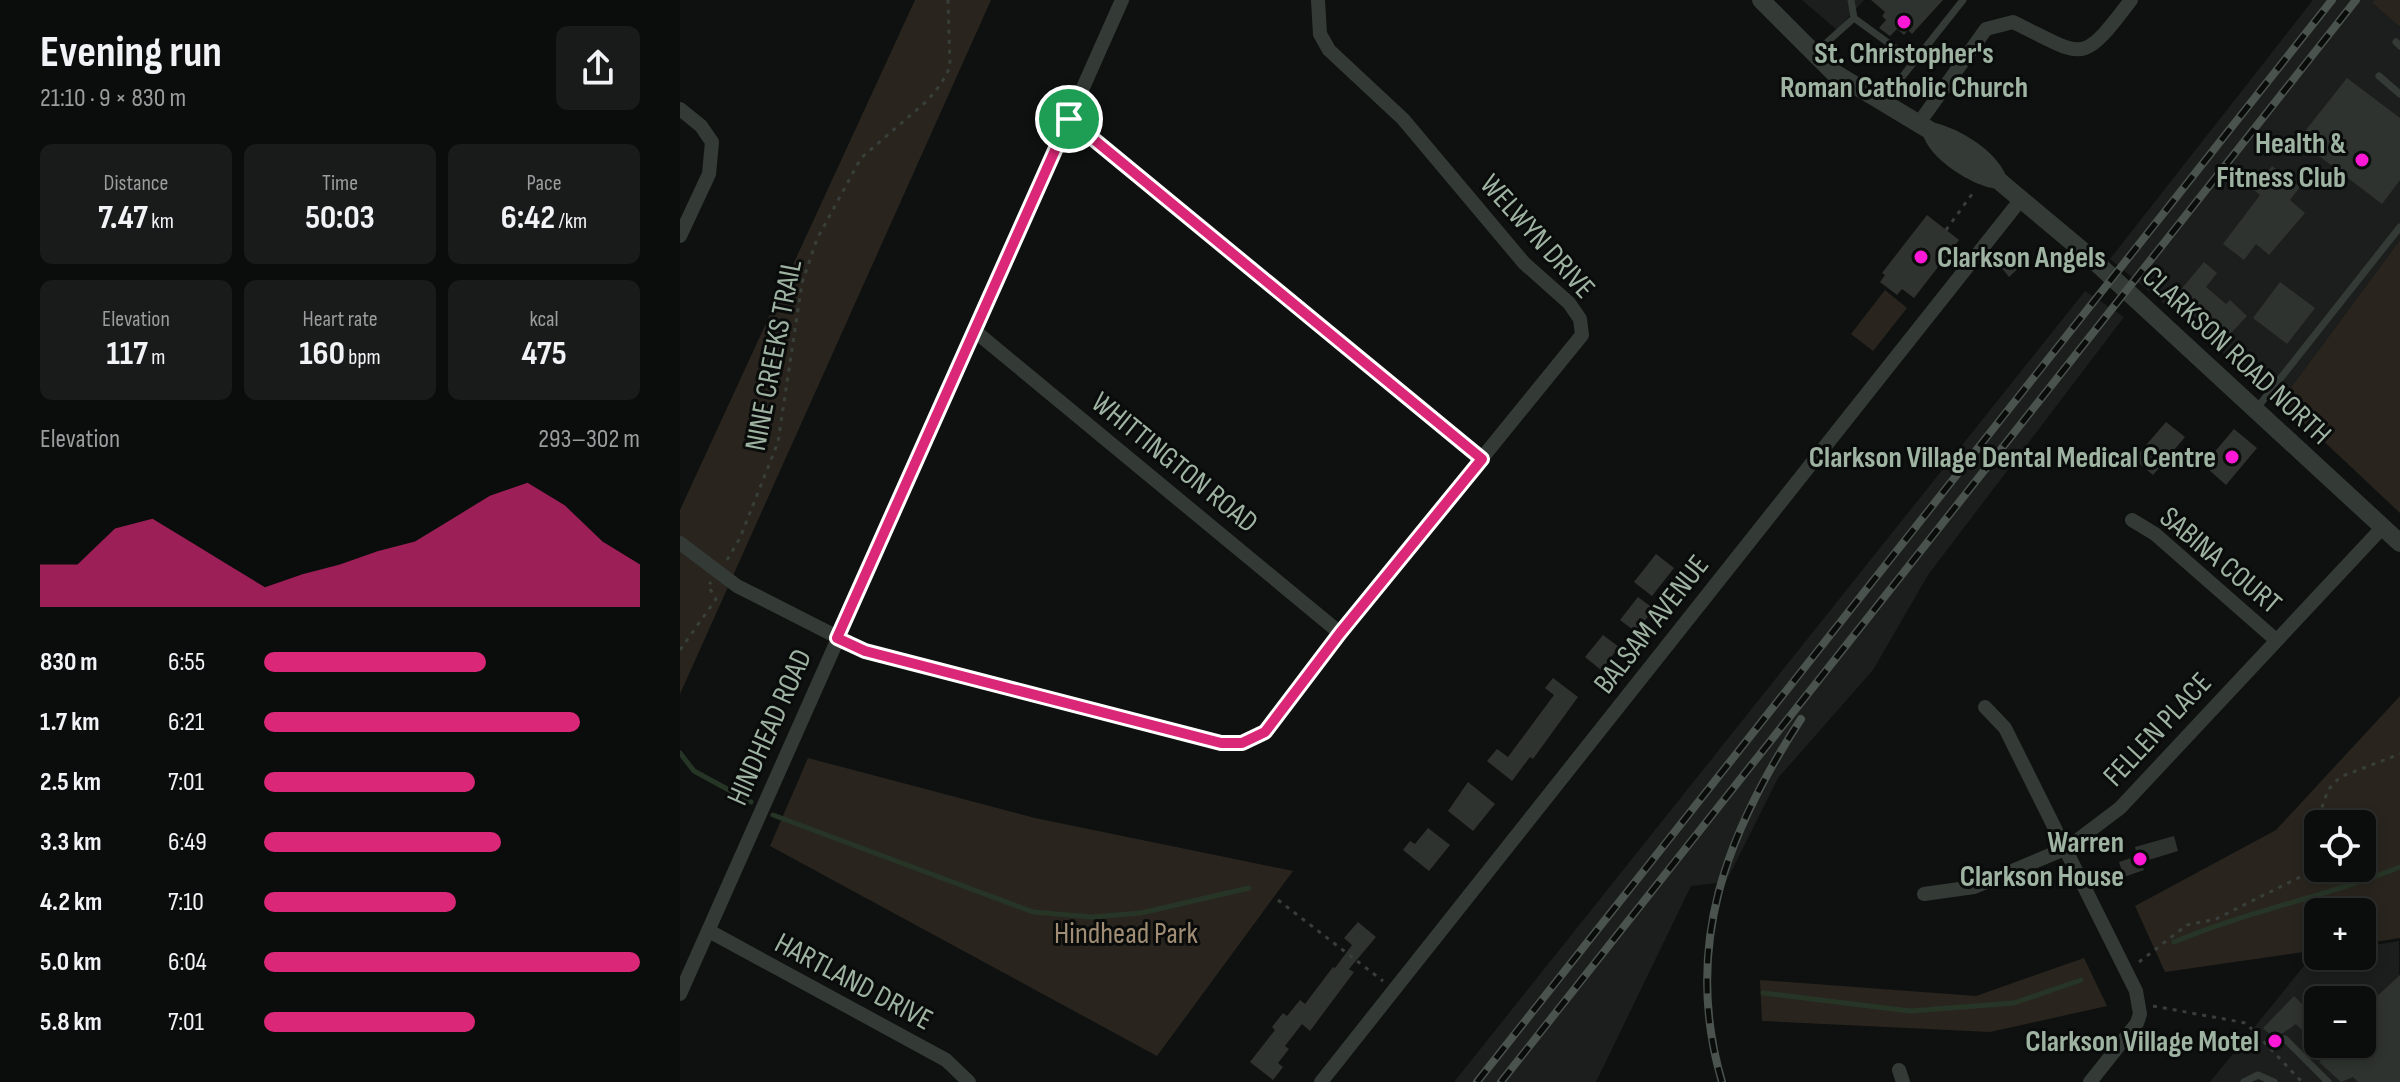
<!DOCTYPE html>
<meta charset="utf-8">
<style>
body{margin:0;font-family:"Sofia Sans Condensed",sans-serif;background:#191b1a;color:#f1f3f6;height:100vh;display:flex;flex-direction:column;font-size:30px;white-space:nowrap}
*{box-sizing:border-box;margin:0}
p{font-size:26px;color:#9a9c9d}
.icon{flex:none;width:44px;height:44px;fill:none;stroke:currentColor;stroke-width:2;stroke-linecap:round;stroke-linejoin:round}
.map{position:relative;flex:1;overflow:hidden}
.side{display:flex;flex-direction:column;background:#0b0d0c;width:680px}
.side>*{flex:none}
.buttons{position:absolute;left:1624px;top:810px;display:grid;gap:16px}
.buttons a{display:grid;place-items:center;width:72px;height:72px;border-radius:12px;background:#0b0d0c;box-shadow:0 4px 12px #0003,0 0 0 2px #2b2d2d;font-size:40px}
.pin{position:absolute;display:grid;place-items:center;width:68px;height:68px;color:#fff;margin:-34px;border:4px solid #fff;border-radius:50%;box-shadow:0 2px 8px #0007}
.round{display:grid;place-items:center;flex:none;width:84px;height:84px;border-radius:12px;background:#191b1a}
.overview{display:flex;align-items:center;justify-content:space-between;height:136px;padding:0 40px}
h1{font-size:44px;font-weight:700;line-height:60px}
.metrics{display:grid;grid-template-columns:repeat(3,1fr);gap:12px;height:136px;padding:8px 40px}
.metrics div{display:grid;align-content:center;border-radius:12px;background:#191b1a;text-align:center}
.metrics b{font-size:34px;font-weight:700}
.metrics small{font-size:22px;font-weight:400}
.metrics p{font-size:22px}
.chart{height:224px;padding:16px 40px}
.chart p{display:flex;justify-content:space-between}
.chart svg{width:100%;height:144px;margin-top:8px;fill:#db2777;opacity:.7}
ul{padding:0 40px;list-style:none;font-size:26px}
li{display:grid;grid-template-columns:128px 96px 1fr;align-items:center;height:60px}
li i{height:20px;border-radius:10px;background:#db2777}
main{display:flex;flex:1;min-height:0}
.map>svg:first-child{display:block}
.built{fill:#1b1e1c;fill-rule:evenodd}
.green{fill:#29251e;fill-rule:evenodd}
.lines{fill:none;stroke-linecap:round;stroke-linejoin:round}
.stream{stroke:#263525;stroke-width:5}
.building{fill:#2e3330}
.path{stroke:#383f3a;stroke-width:3;stroke-dasharray:4 6;stroke-linecap:butt}
.service{stroke:#343b37;stroke-width:7}
.minor{stroke:#343b37;stroke-width:14}
.tertiary{stroke:#343b37;stroke-width:18}
.rail-casing{stroke:#4a534d;stroke-width:8}
.rail{stroke:#0a0c0b;stroke-width:5;stroke-dasharray:15;stroke-linecap:butt}
.route-casing{stroke:#fff;stroke-width:16}
.route{stroke:#db2777;stroke-width:10}
.poi-dot{fill:#ff19d6;stroke:#0a0c0b;stroke-width:3}
.labels{text-anchor:middle;stroke-width:6;stroke-linejoin:round;paint-order:stroke}
.poi-label{font-size:30px;font-weight:bold;fill:#9fb3a3;stroke:#0a0c0b;text-anchor:end}
.street-label{font-size:30px;fill:#9fb3a3;stroke:#0a0c0b}
.park-label{font-size:30px;fill:#a08d74;stroke:#0a0c0b}
</style>
<main>
<section class="side">
<div class="overview"><div><h1>Evening run</h1><p>21:10 · 9 × 830 m</p></div><a class="round"><svg class="icon" aria-label="share" viewBox="0 0 24 24"><path d="M12 15V3M7 8l5-5 5 5M5 13v7h14v-7"/></svg></a></div>
<div class="metrics">
<div><p>Distance</p><b>7.47<small> km</small></b></div>
<div><p>Time</p><b>50:03</b></div>
<div><p>Pace</p><b>6:42<small> /km</small></b></div>
</div>
<div class="metrics">
<div><p>Elevation</p><b>117<small> m</small></b></div>
<div><p>Heart rate</p><b>160<small> bpm</small></b></div>
<div><p>kcal</p><b>475</b></div>
</div>
<div class="chart"><p><span>Elevation</span>293–302 m</p>
<svg viewBox="0 0 160 44" preserveAspectRatio="none"><path d="M0 44V31L10 31L20 20L30 17L40 24L50 31L60 38L70 34L80 31L90 27L100 24L110 17L120 10L130 6L140 13L150 24L160 31V44z"/></svg>
</div>
<ul>
<li><b>830 m</b>6:55<i style="width:59%"></i></li>
<li><b>1.7 km</b>6:21<i style="width:84%"></i></li>
<li><b>2.5 km</b>7:01<i style="width:56%"></i></li>
<li><b>3.3 km</b>6:49<i style="width:63%"></i></li>
<li><b>4.2 km</b>7:10<i style="width:51%"></i></li>
<li><b>5.0 km</b>6:04<i style="width:100%"></i></li>
<li><b>5.8 km</b>7:01<i style="width:56%"></i></li>
</ul>
</section>
<div class="map">
<svg width="1720" height="1082" viewBox="0 0 1720 1082">
<rect width="100%" height="100%" fill="#0f1110"/>
<path class="built" d="M1122,0h62l-27,30z
M1633,0h62l-2,4 27,23v213l-119,161 -171,-142z
M1405,291l39,26 -196,258 -55,95 -95,108 -52,104 -35,4 -95,196h-142z
M1719,941l1,141h-190l102,-126h50v-9zM1638,1000h44v44h-44z"/>
<path class="green" d="M235,0h76l-311,694v-184z
M1695,0h25v27l-28,-24z
M1720,240v273l-119,-112z
M1205,290l22,18 -34,43 -22,-17z
M1720,696v242l-38,6v-32h-44v38l-153,22 -30,-66 141,-76zM1638,824h44v44h-44z
M128,758l227,60 258,53 -136,185 -387,-210z
M1404,958l23,48 -117,26 -228,-11 -2,-41 216,16z"/>
<g class="lines">
<path class="stream" d="M0,753l14,18 57,31
M93,815l260,97 59,5 49,-4 108,-25
M1494,942c73,-31 152,-45 226,-75
M1083,993l147,18 104,-8 67,-23"/>
</g>
<path class="building" d="M1191,0h72l-31,34 -4,-4 -4,5 -7,-6 -7,7 -11,-8 7,-8 -4,-4 3,-4z
M1667,78l53,40v62l-18,24 -84,-64z
M1592,166l28,21 -10,13 15,13 -36,42 -13,-11 -12,16 -21,-16 37,-49 -6,-5z
M1247,215l32,25 -45,58 -12,-9 -5,6 -17,-13 5,-7 -3,-2z
M1338,250l10,9 -19,18 -8,-10z
M1524,262l13,11 -11,14 20,17 4,-4 17,16 -27,29 -17,-16 3,-3 -33,-27z
M1600,282l35,26 -28,36 -34,-26z
M1486,422l19,15 -32,38 -19,-16z
M1554,429l23,19 -31,37 -18,-16 8,-10 -4,-4z
M976,554l18,14 -22,28 -18,-14z
M958,597l16,12 -18,23 -16,-12z
M923,635l16,12 -18,23 -16,-13z
M873,678l25,19 -45,62 -3,-2 -18,24 -25,-20 10,-12 11,8 46,-62 -9,-7z
M788,782l27,22 -22,27 -25,-20z
M748,828l22,17 -21,26 -26,-21 7,-9 5,3z
M1494,836l4,15 -36,11 2,8 -20,7 -5,-15 18,-6 -2,-9z
M678,922l18,15 -27,32 5,3 -44,59 -8,-7 -17,22 4,3 -11,14 5,4 -10,13 -23,-18 25,-32 -3,-3 11,-14 4,3 13,-16 5,4 28,-37 2,1 17,-23 -8,-7z
M1720,975v107h-42l-5,-5 -12,5 -22,-20 7,-8 -30,-30 -16,11 -2,7 -15,-14 31,-32 24,24v24h44v-34z"/>
<g class="lines">
<path class="path" d="M1174,64l18,-22
M1266,230l29,-40
M47,560l13,-22 38,-96 24,-159 15,-44 44,-81 66,-57 14,-17 9,-17 -2,-67
M0,650l36,-51 -8,-13 3,-4
M598,900l105,81
M1459,962l48,-37 29,-6 84,-42 15,-17 3,-41 10,-29 12,-13 60,-23
M1473,1006l93,17 56,59"/>
<path class="service" d="M1174,18l59,43
M1716,42l4,4
M1135,53l39,-35 -3,-18
M1699,76l21,18
M1203,101l80,-101
M1577,408l143,-181
M1605,1039l43,43
M1564,1082l14,-7 16,7"/>
<path class="minor" d="M0,109l21,17 11,16 -3,32 -29,62
M389,119l413,340
M1239,123l67,-94 27,-7c72,35 67,45 118,-22
M296,332l364,301
M1452,520l23,14 121,106
M0,543l57,43 128,65 356,92h21l23,-11 75,-99 242,-298 -2,-16 -11,-16 -45,-40 -121,-144 -74,-69 -9,-16 -2,-34
M1305,707l20,21 131,263 4,23 -3,9 -47,59
M1244,894l50,-7 93,-39 53,-40 262,-280
M29,931l237,129 23,22
M0,994l442,-994
M1219,1070l4,12
M641,1082l701,-884"/>
<path class="tertiary" d="M1081,0l72,72 98,59c24,6 57,25 67,49l92,77 310,286
M1251,131c7,22 44,46 67,49"/>
<g class="rail-casing">
<path id="rail" d="M797,1082l855,-1082
M821,1082l855,-1082
M1042,1082c-40,-136 5,-250 79,-363"/>
</g>
<use href="#rail" class="rail"/>
</g>
<g class="lines">
<g class="route-casing">
<path id="route" d="M389,119l413,340 -142,174 -75,99 -23,11h-21l-356,-92 -28,-13z"/>
</g>
<use href="#route" class="route"/>
</g>
<g class="poi-dot">
<circle cx="1224" cy="22" r="8"/>
<circle cx="1682" cy="160" r="8"/>
<circle cx="1241" cy="257" r="8"/>
<circle cx="1552" cy="457" r="8"/>
<circle cx="1460" cy="859" r="8"/>
<circle cx="1595" cy="1041" r="8"/>
</g>
<g class="labels">
<g class="poi-label">
<text x="1224" y="63" text-anchor="middle">St. Christopher's<tspan x="1224" dy="34">Roman Catholic Church</tspan></text>
<text x="1666" y="153">Health &amp;<tspan x="1666" dy="34">Fitness Club</tspan></text>
<text x="1257" y="267" text-anchor="start">Clarkson Angels</text>
<text x="1536" y="467">Clarkson Village Dental Medical Centre</text>
<text x="1444" y="852">Warren<tspan x="1444" dy="34">Clarkson House</tspan></text>
<text x="1579" y="1051">Clarkson Village Motel</text>
</g>
<g class="street-label">
<text transform="translate(858 236) rotate(48)" y="10">WELWYN DRIVE</text>
<text transform="translate(93 355) rotate(-79)" y="10">NINE CREEKS TRAIL</text>
<text transform="translate(1557 355) rotate(43)" y="10">CLARKSON ROAD NORTH</text>
<text transform="translate(495 462) rotate(39)" y="10">WHITTINGTON ROAD</text>
<text transform="translate(1541 560) rotate(40)" y="10">SABINA COURT</text>
<text transform="translate(971 624) rotate(-52)" y="10">BALSAM AVENUE</text>
<text transform="translate(89 727) rotate(-66)" y="10">HINDHEAD ROAD</text>
<text transform="translate(1477 729) rotate(-47)" y="10">FELLEN PLACE</text>
<text transform="translate(174 981) rotate(28)" y="10">HARTLAND DRIVE</text>
</g>
<g class="park-label">
<text x="446" y="943">Hindhead Park</text>
</g>
</g>
</svg>
<div class="buttons">
<a><svg class="icon" aria-label="locate" viewBox="0 0 24 24"><circle cx="12" cy="12" r="6"/><path d="M12 2v4M12 18v4M2 12h4M18 12h4"/></svg></a>
<a>+</a>
<a>−</a>
</div>
<div class="pin" style="left:389px;top:119px;background:#1e9e55"><svg class="icon" aria-label="arrive" viewBox="0 0 24 24"><path d="M6 21V4h12l-3 4 3 4H6"/></svg></div>
</div>
</main>
